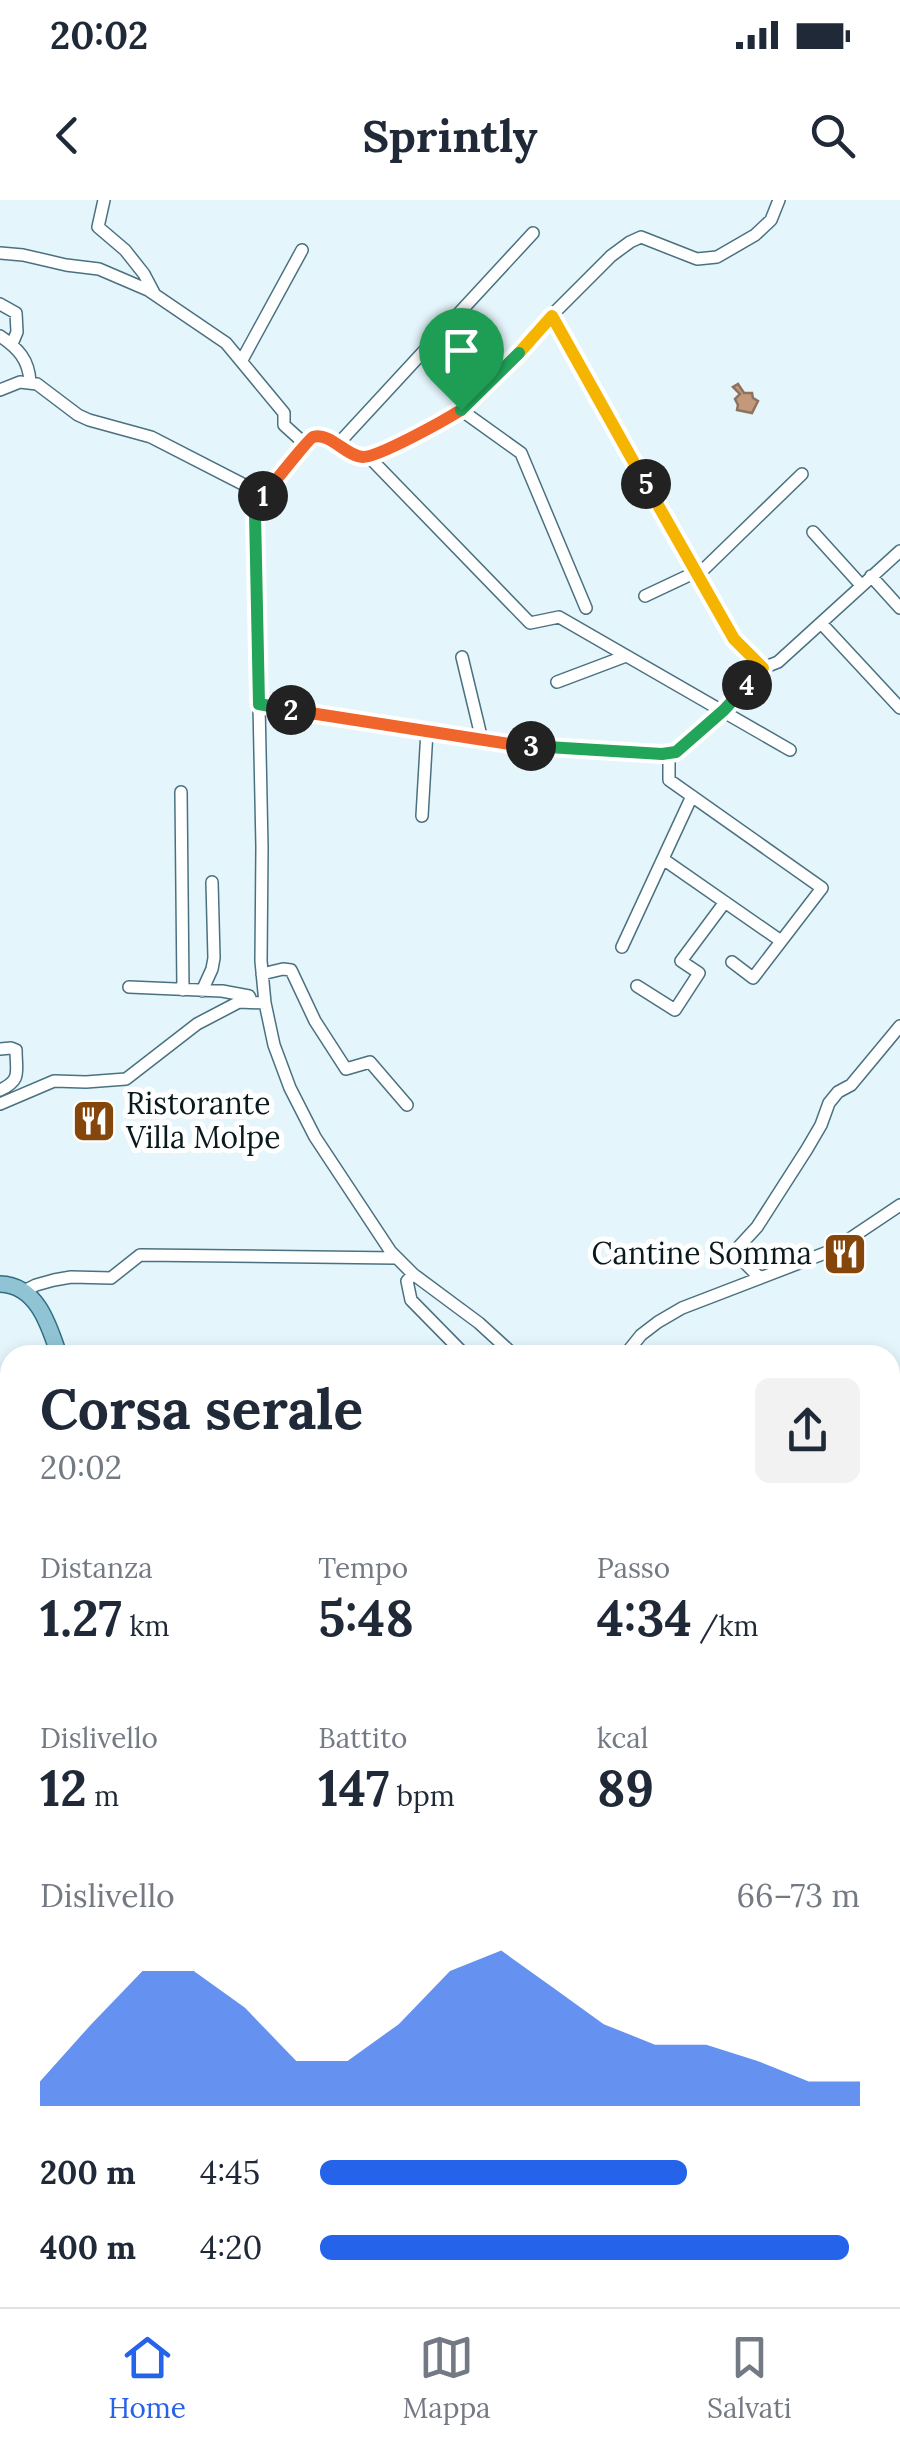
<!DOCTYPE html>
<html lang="it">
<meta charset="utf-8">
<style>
body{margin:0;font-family:Lora,serif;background:#f2f2f3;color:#1f2937;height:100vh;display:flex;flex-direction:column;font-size:38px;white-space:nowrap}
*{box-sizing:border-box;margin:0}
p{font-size:32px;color:#747a83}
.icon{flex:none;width:55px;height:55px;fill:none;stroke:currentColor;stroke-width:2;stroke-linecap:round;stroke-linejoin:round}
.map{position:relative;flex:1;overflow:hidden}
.side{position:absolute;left:0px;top:1145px;width:900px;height:962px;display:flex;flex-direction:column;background:#fff;border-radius:30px 30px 0 0;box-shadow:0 5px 15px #0003}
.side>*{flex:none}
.pin{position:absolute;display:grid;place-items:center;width:85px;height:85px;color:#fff;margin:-102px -42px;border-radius:50% 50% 50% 0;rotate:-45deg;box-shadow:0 0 10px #0007}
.pin .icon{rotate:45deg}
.km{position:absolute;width:50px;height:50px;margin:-25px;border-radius:50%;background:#222;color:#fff;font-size:28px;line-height:50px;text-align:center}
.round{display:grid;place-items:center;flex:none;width:105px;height:105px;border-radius:15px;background:#f2f2f3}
.head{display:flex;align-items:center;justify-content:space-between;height:170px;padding:0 40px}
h1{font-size:55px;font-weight:700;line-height:75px}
.figures{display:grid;grid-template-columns:repeat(3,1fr);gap:15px;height:170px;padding:10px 40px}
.figures div{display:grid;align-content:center}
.figures b{font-size:50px;font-weight:700}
.figures small{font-size:28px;font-weight:400}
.figures p{font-size:28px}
.chart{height:280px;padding:20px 40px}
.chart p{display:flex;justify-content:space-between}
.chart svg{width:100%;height:180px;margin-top:10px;fill:#2563eb;opacity:.7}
ul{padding:0 40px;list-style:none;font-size:32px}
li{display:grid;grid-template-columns:160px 120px 1fr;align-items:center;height:75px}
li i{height:25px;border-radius:12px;background:#2563eb}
.status{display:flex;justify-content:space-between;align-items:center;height:70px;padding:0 50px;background:#fff;direction:ltr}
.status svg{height:28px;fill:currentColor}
header{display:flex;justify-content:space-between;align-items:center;height:130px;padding:0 40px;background:#fff;font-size:45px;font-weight:700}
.tab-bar{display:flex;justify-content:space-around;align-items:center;height:140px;border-top:2px solid #e0e1e3;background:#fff;font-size:28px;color:#747a83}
.tab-bar a{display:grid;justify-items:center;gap:5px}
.tab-bar .selected{color:#2563eb}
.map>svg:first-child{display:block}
.water{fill:#c4987a;stroke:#8c725f;stroke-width:2.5}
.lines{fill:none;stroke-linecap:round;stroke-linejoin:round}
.canal{stroke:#c4987a;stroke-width:9}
.minor-casing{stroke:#4a7180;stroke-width:14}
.major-casing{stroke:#316e83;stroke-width:18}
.minor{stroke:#fff;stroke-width:11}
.major{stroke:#90c4d5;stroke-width:15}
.rail-casing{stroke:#7a8b90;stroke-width:6}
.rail{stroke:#fff;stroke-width:2.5;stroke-dasharray:8;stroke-linecap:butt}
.split-1-casing{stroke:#fff;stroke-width:20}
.split-2-casing{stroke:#fff;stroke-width:20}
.split-3-casing{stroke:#fff;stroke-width:20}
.split-4-casing{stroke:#fff;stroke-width:20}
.split-5-casing{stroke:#fff;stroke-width:20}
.split-6-casing{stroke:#fff;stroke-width:20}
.split-7-casing{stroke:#fff;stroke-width:20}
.split-1{stroke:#f0652b;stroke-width:12}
.split-2{stroke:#22a559;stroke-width:12}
.split-3{stroke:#f0652b;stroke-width:12}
.split-4{stroke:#22a559;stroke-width:12}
.split-5{stroke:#f5b400;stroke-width:12}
.split-6{stroke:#f5b400;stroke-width:12}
.split-7{stroke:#22a559;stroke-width:12}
.labels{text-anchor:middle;stroke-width:10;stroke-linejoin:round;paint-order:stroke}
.poi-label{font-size:30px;fill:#091a1f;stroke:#fff;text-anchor:start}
</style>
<div class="status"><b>20:02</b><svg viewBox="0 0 49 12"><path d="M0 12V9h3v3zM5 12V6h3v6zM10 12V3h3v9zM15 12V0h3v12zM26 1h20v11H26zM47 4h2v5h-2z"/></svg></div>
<header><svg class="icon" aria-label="back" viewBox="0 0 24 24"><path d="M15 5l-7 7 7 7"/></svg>Sprintly<svg class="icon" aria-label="search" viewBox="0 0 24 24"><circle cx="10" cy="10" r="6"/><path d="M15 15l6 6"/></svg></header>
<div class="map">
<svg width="900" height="2107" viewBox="0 0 900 2107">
<rect width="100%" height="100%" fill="#e4f5fb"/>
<path class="water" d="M738,184l6,9h8l1,5 5,3 -6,12 -15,-3 1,-5 -3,-6 5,-5 -7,-7z"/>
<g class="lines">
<path class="canal" d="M0,1856l10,5
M890,2018l10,2"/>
<g class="minor-casing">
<path id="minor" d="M104,0l-6,27 27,23 19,24 10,19
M0,53l23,2 43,10 33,4 49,21 78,53 58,70v12l21,19
M0,104l16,9 1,19 -5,12
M0,136c18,12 29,24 30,46
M242,160l60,-110
M0,190l20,-8 17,2 41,31 11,5 62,17 113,58
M461,210l60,43 65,155
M338,244l195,-211
M369,257l161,166 29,-6 231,133
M813,332l48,53
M871,376l29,32
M645,396l51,-24 6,-1 100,-97
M821,423l79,85
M462,457l20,83
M763,468l15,-6 122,-111
M557,482l69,-26
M259,504l250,41 153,9 13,-2 49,-42 39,-42 -29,-29 -183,-323
M669,553v27l153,108 -69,90 -21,-16
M181,592l2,198
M422,616l5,-85
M663,659l118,82
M622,747l70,-151
M262,774l21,-5 8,1 24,51 31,48 24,-7 37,43
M637,786l38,24 24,-37 -18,-12 44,-59
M129,787l93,4 27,5 1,2
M202,791l10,-22 2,-11 -2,-76
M0,849l11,-1 5,2c0,22 6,30 -16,40
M0,904l54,-23 32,1 40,-3 71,-55 42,-22 26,1
M413,1074l-6,7 4,19 54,55
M759,1077l-25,-25 23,-25 50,-78 14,-24 8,-22 9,-11 13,-7 49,-59
M26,1090l10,-5 18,-5 17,-3 40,1 29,-23 256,3
M514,1155l-35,-32 -66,-49 -22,-22 -76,-115 -25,-49 -16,-43 -9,-42 -4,-42 1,-114 -7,-334 9,-18 24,-26 20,-30 7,-2h8l31,18 15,2 69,-33 23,-14 55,-54 35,-40 60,-60 19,-14 11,-5 56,22 20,-2 38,-22 16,-15 8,-20
M625,1155l16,-20 17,-13 24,-14 151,-58 67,-45
M890,2011l10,2
M72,2098l1,9
M123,2098l7,9
M628,2098l17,9
M262,2105l14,-7
M404,2107l9,-9
M888,2107l12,-45"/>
</g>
<g class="major-casing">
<path id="major" d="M0,1084c37,1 49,41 59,71
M57,2107l1,-9"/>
</g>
<use href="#minor" class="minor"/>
<use href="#major" class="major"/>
<g class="rail-casing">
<path id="rail" d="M46,1151l1,4
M0,2080l10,-65
M0,2107l7,-40"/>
</g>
<use href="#rail" class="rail"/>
</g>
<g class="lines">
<g class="split-1-casing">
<path id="split-1" d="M263,296c8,-9 45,-57 50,-59 18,-5 32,19 50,20 16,0 82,-37 98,-47"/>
</g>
<g class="split-2-casing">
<path id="split-2" d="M263,296l-8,17 4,191 32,6"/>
</g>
<g class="split-3-casing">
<path id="split-3" d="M291,510l219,34 21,2"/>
</g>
<g class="split-4-casing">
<path id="split-4" d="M531,546l131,8 14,-2 48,-42 23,-25"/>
</g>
<g class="split-5-casing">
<path id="split-5" d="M646,284l88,155 29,29 -16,17"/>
</g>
<g class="split-6-casing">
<path id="split-6" d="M519,153l33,-37 94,168"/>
</g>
<g class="split-7-casing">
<path id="split-7" d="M461,210l58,-57"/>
</g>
<use href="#split-1" class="split-1"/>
<use href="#split-2" class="split-2"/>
<use href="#split-3" class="split-3"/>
<use href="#split-4" class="split-4"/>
<use href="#split-5" class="split-5"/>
<use href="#split-6" class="split-6"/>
<use href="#split-7" class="split-7"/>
</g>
<defs>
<g id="restaurant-square" transform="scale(2.25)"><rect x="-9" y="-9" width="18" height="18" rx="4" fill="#85460c" stroke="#fff"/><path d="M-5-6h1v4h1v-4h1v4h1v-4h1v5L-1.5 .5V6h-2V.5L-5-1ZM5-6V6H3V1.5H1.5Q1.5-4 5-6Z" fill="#fff"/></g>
</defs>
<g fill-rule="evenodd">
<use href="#restaurant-square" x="94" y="921"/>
<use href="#restaurant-square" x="845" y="1054"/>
</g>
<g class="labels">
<g class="poi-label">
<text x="126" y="914">Ristorante<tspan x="126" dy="34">Villa Molpe</tspan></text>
<text x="812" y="1064" text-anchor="end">Cantine Somma</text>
</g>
</g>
</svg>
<div class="pin" style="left:461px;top:210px;background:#1e9e55"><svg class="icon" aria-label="arrive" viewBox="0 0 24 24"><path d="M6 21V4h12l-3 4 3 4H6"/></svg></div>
<b class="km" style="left:263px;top:296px">1</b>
<b class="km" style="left:291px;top:510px">2</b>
<b class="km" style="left:531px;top:546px">3</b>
<b class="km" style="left:747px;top:485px">4</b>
<b class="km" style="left:646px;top:284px">5</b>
<section class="side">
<div class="head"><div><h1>Corsa serale</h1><p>20:02</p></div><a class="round"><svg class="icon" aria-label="share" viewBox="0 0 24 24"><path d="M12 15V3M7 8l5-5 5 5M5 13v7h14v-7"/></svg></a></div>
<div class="figures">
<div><p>Distanza</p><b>1.27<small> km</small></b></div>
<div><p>Tempo</p><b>5:48</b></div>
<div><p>Passo</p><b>4:34<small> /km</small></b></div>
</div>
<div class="figures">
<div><p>Dislivello</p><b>12<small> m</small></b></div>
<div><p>Battito</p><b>147<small> bpm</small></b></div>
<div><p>kcal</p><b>89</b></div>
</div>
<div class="chart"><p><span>Dislivello</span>66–73 m</p>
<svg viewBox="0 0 160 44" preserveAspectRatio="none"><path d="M0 44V38L10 24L20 11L30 11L40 20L50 33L60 33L70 24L80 11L90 6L100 15L110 24L120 29L130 29L140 33L150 38L160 38V44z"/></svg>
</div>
<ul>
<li><b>200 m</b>4:45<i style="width:68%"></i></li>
<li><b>400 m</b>4:20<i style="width:98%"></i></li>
</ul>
</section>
</div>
<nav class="tab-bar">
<a class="selected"><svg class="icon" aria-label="home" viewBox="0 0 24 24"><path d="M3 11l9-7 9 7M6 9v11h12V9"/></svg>Home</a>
<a><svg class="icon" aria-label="map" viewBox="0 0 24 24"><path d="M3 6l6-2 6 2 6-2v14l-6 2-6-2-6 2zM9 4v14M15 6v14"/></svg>Mappa</a>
<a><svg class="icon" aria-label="saved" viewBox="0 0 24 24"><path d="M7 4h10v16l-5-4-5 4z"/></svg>Salvati</a>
</nav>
